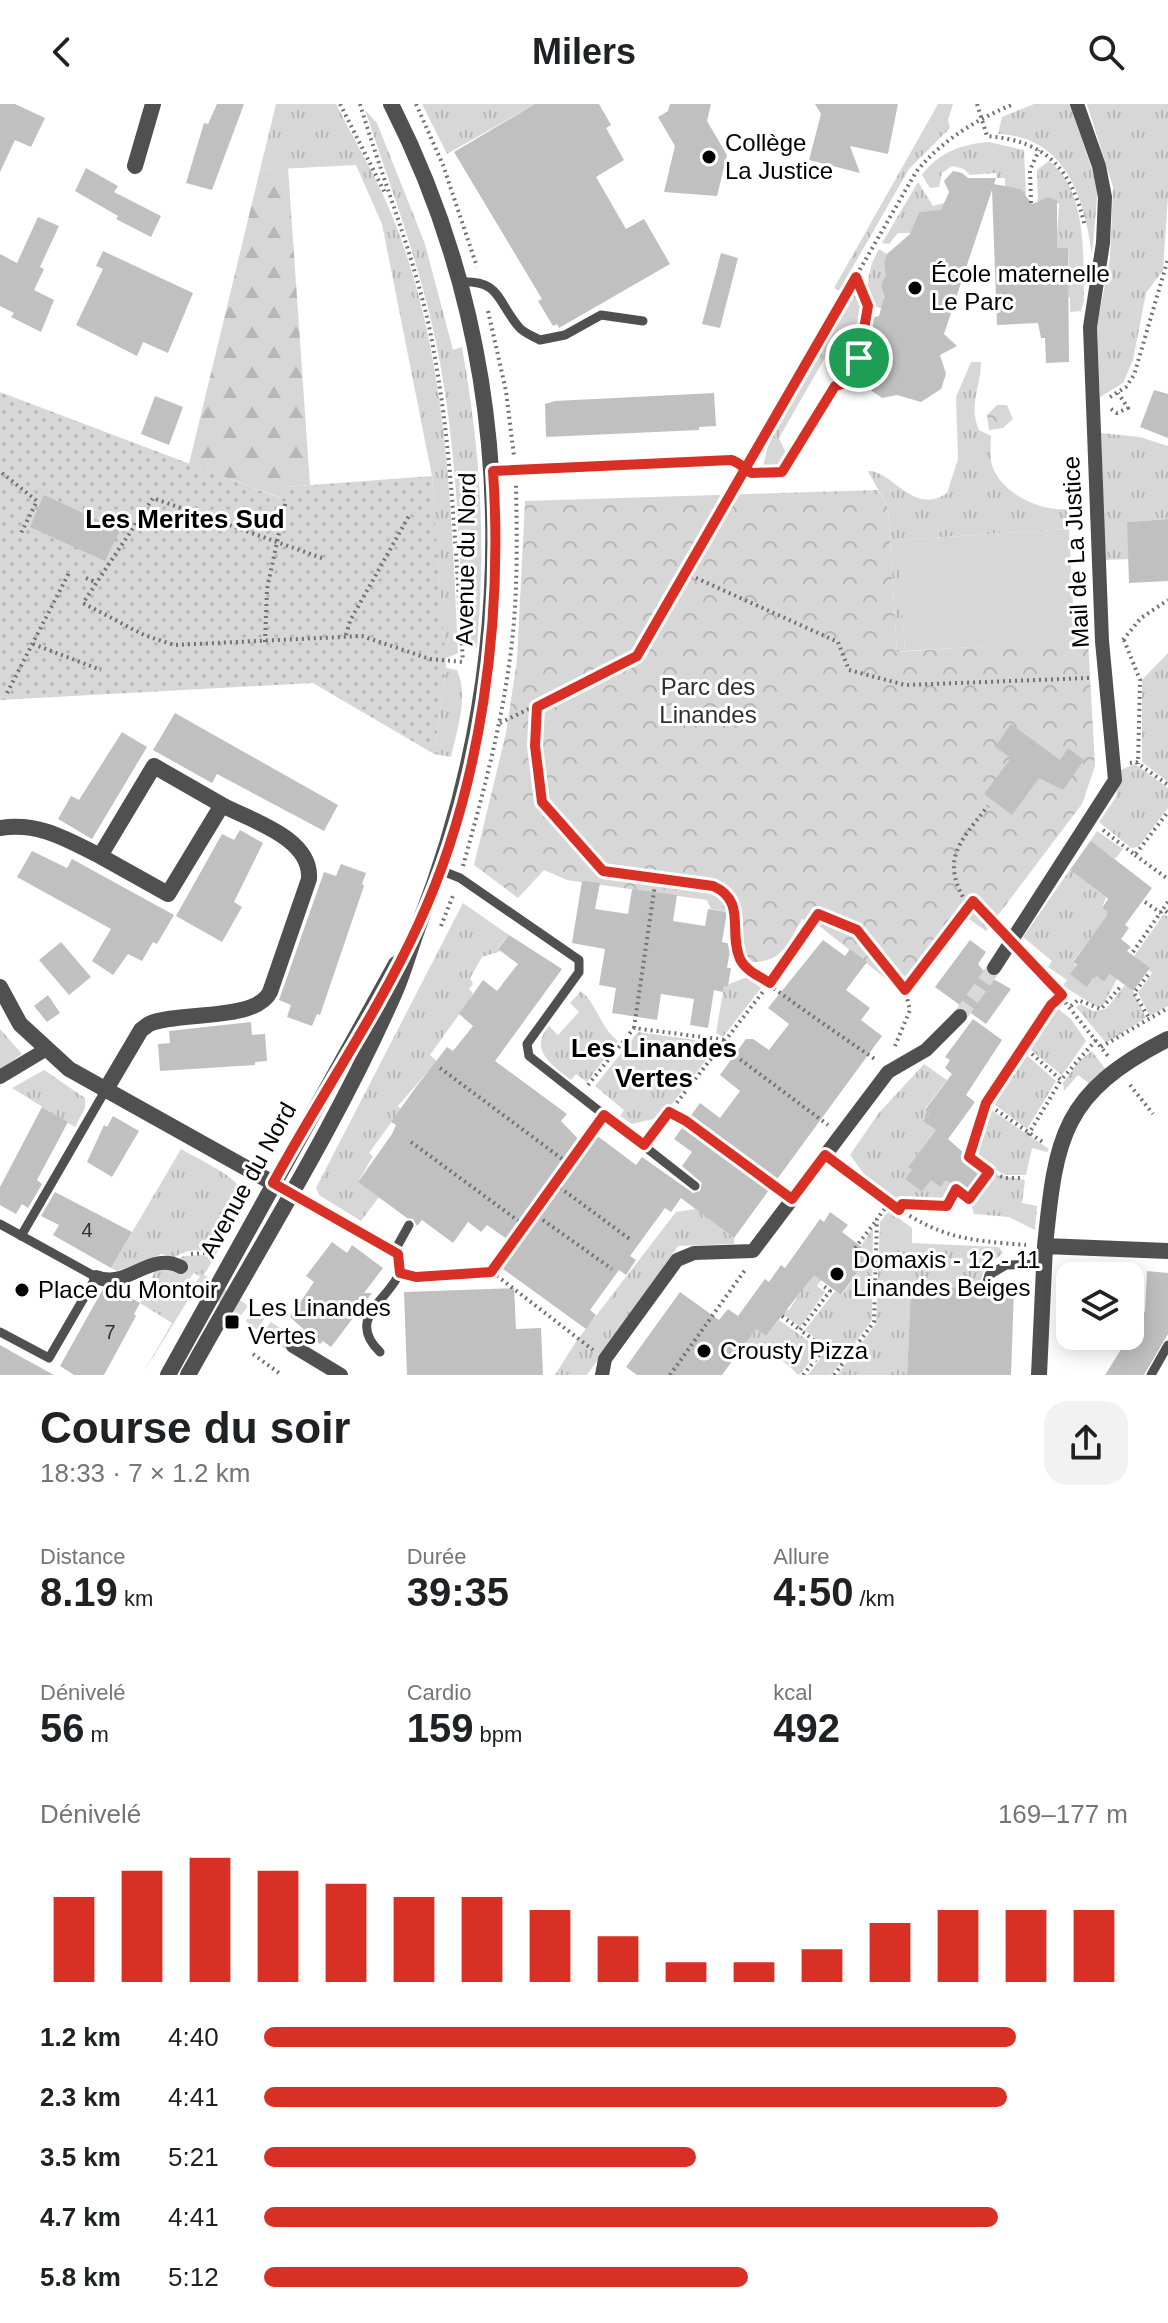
<!DOCTYPE html>
<html lang="fr">
<meta charset="utf-8">
<style>
body{margin:0;font-family:Arial,sans-serif;background:#f2f2f2;color:#202124;height:100vh;display:flex;flex-direction:column;font-size:30px;white-space:nowrap}
*{box-sizing:border-box;margin:0}
p{font-size:26px;color:#757577}
.icon{flex:none;width:44px;height:44px;fill:none;stroke:currentColor;stroke-width:2;stroke-linecap:round;stroke-linejoin:round}
.map{position:relative;height:1271px;overflow:hidden}
.panel{display:flex;flex-direction:column;background:#fff;flex:1}
.panel>*{flex:none}
.buttons{position:absolute;left:1056px;top:1158px;display:grid;gap:16px}
.buttons a{display:grid;place-items:center;width:88px;height:88px;border-radius:16px;background:#fff;box-shadow:0 4px 20px #0003;font-size:40px}
.pin{position:absolute;display:grid;place-items:center;width:68px;height:68px;color:#fff;margin:-34px;border:4px solid #fff;border-radius:50%;box-shadow:0 2px 8px #0007}
.round{display:grid;place-items:center;flex:none;width:84px;height:84px;border-radius:24px;background:#f2f2f2}
.summary{display:flex;align-items:center;justify-content:space-between;height:136px;padding:0 40px}
h1{font-size:44px;font-weight:700;line-height:60px}
.metrics{display:grid;grid-template-columns:repeat(3,1fr);gap:12px;height:136px;padding:8px 40px}
.metrics div{display:grid;align-content:center}
.metrics b{font-size:40px;font-weight:700}
.metrics small{font-size:22px;font-weight:400}
.metrics p{font-size:22px}
.chart{height:224px;padding:16px 40px}
.chart p{display:flex;justify-content:space-between}
.chart svg{width:100%;height:144px;margin-top:8px;stroke:#d93025;stroke-width:6}
ul{padding:0 40px;list-style:none;font-size:26px}
li{display:grid;grid-template-columns:128px 96px 1fr;align-items:center;height:60px}
li i{height:20px;border-radius:10px;background:#d93025}
header{display:flex;justify-content:space-between;align-items:center;height:104px;padding:0 40px;background:#fff;font-size:36px;font-weight:700}
.map>svg:first-child{display:block}
.grass{fill:url(#grass-tufts)}
.forest{fill:url(#forest-firs)}
.park{fill:url(#park-crowns)}
.garden{fill:url(#garden-dots)}
.pitch{fill:#d7d7d7}
.building{fill:#c0c0c0}
.lines{fill:none;stroke-linecap:round;stroke-linejoin:round}
.pedestrian-tunnel{stroke:#d9d9d9;stroke-width:14;stroke-dasharray:14 7;stroke-linecap:butt}
.path{stroke:#727272;stroke-width:4;stroke-dasharray:2 4;stroke-linecap:butt}
.service{stroke:#505050;stroke-width:9}
.pedestrian{stroke:#505050;stroke-width:14}
.minor{stroke:#505050;stroke-width:16}
.tertiary{stroke:#505050;stroke-width:16}
.route-casing{stroke:#fff;stroke-width:16}
.route{stroke:#d93025;stroke-width:10}
.poi-dot{fill:#000;stroke:#fff;stroke-width:3}
.labels{text-anchor:middle;stroke-width:6;stroke-linejoin:round;paint-order:stroke}
.number-label{font-size:20px;fill:#303030}
.poi-label{font-size:24px;fill:#000;stroke:#fff;text-anchor:start}
.street-label{font-size:24px;fill:#000;stroke:#fff}
.park-label{font-size:24px;fill:#2e2e2e;stroke:#fff}
.neighbourhood-label{font-size:26px;font-weight:bold;fill:#000;stroke:#fff}
</style>
<header><svg class="icon" aria-label="back" viewBox="0 0 24 24"><path d="M15 5l-7 7 7 7"/></svg>Milers<svg class="icon" aria-label="search" viewBox="0 0 24 24"><circle cx="10" cy="10" r="6"/><path d="M15 15l6 6"/></svg></header>
<div class="map">
<svg width="1168" height="1271" viewBox="0 0 1168 1271">
<defs>
<pattern id="grass-tufts" width="24" height="20" patternUnits="userSpaceOnUse" patternTransform="scale(2)"><rect width="24" height="20" fill="#d7d7d7"/><path d="M3 7l-1-3M5 7V3M7 7l1-3M15 17l-1-3M17 17v-4M19 17l1-3" fill="none" stroke="#b7b7b7"/></pattern>
<pattern id="forest-firs" width="22" height="20" patternUnits="userSpaceOnUse" patternTransform="scale(2)"><rect width="22" height="20" fill="#d7d7d7"/><path d="M5 1l3.5 6h-7zM16 11l3.5 6h-7z" fill="#b7b7b7"/></pattern>
<pattern id="park-crowns" width="20" height="18" patternUnits="userSpaceOnUse" patternTransform="scale(2)"><rect width="20" height="18" fill="#d7d7d7"/><path d="M2 6a3 3 0 1 1 6 0M12 15a3 3 0 1 1 6 0" fill="none" stroke="#b7b7b7"/></pattern>
<pattern id="garden-dots" width="8" height="8" patternUnits="userSpaceOnUse" patternTransform="scale(2)"><rect width="8" height="8" fill="#d7d7d7"/><path d="M2 2h.1M6 6h.1" fill="none" stroke="#b7b7b7" stroke-width="1.8" stroke-linecap="round"/></pattern>
</defs>
<rect width="100%" height="100%" fill="#fff"/>
<path class="grass" d="M276,0h60c18,36 40,72 55,109 57,138 60,293 67,440l-13,6 -13,-183 -50,-252 -26,-59 -96,5z
M422,0h113l-88,50z
M938,0h15l-5,16 2,8 -41,41 -70,122 -5,-3z
M1034,0h36l28,83 -6,67c-8,-57 -26,-117 -94,-120l4,-17z
M1087,0h81v93l-5,73 -17,23 -13,67 -10,23 -23,14 -3,-73 13,-64 3,-73z
M365,6l12,13 48,121 28,106 9,-3c19,108 24,192 15,301l-13,-6c-5,-108 -8,-217 -33,-322 -17,-71 -43,-141 -66,-210z
M989,38l35,8 2,45 -8,-7 -13,2v-12h-8l-1,-5 -26,2 -6,-6 -12,-3 -10,7 -3,14 -9,1 -8,-13c17,-23 40,-31 67,-33z
M1049,57c39,30 34,96 35,139l-3,11 -11,1v-15h-9l-1,-23 9,-1 -1,-25h-12l3,-44 -10,-7 -11,7 -1,-34z
M918,78l15,24 11,-3 1,8 -26,1 -8,21h-13l-9,11 -7,-1z
M879,145l8,5 -3,8 3,14 -6,10 5,24 -12,-4c-11,-18 -5,-40 5,-57z
M856,185l7,18 -7,53 -11,2 -8,10 -11,-16 -47,82 9,19 -8,9 -17,1 5,-22z
M971,258h10c0,25 -13,43 -2,68l12,6c0,10 -2,22 2,32 11,27 49,44 75,41l1,20 -171,11 7,111 -8,1 -9,-144 -20,-37c23,-2 46,46 79,22l11,-34 -2,-62z
M1101,329l39,4 28,9v73l-41,3 4,37 -26,1z
M1168,549v129l-26,-20v-82z
M446,564l11,2c12,26 0,60 -6,87l-17,-3z
M1135,660l33,24v20l-30,39 -7,1 -32,-26 17,-25 4,-27z
M1097,727l26,18 -8,10 -24,-17 -21,28 15,11 25,6 -8,21 11,8 -11,7 -29,38 14,25 8,-11 9,7 8,-10 6,5 -14,27 -7,3 -34,-21 4,-6 -19,-13 4,-6 -29,-24z
M463,799l46,32 -11,13 3,3 -19,6 -12,21 3,6 -4,5 4,4 -5,9 -38,53 7,6 -39,45 3,3 -32,44 4,3 -15,26 21,15 -18,24 -42,-26 -3,-7z
M1164,810l4,3v89l-18,10 -12,-23 14,-20 -18,-17z
M747,873l14,11 -38,49 -7,-4 8,-47z
M1125,881l8,6 13,27 -40,25 -30,-36 5,-3 12,7 13,-2z
M581,887c18,16 18,35 37,50l-31,41 -11,-8 -5,6c-18,-14 -43,-30 -22,-54l9,9 21,-23 -9,-9z
M1056,903l15,12 15,22 -24,34 -35,-28z
M0,925l22,25 -22,16z
M638,928l72,10 3,9 -51,66 -30,7 -12,-8 4,-6 -29,-24z
M1022,947l34,30 -29,48 -37,-28z
M1092,947l14,19 -15,15 -13,-10 -14,16 -1,-8 15,-21z
M924,960l23,16 -22,29 4,4 -5,8 12,9 -28,37 4,3 -7,9 17,13 9,-12 9,7 7,-9 8,10 -14,16c-51,-3 -60,-6 -91,-49l28,-41z
M44,966l41,28v10l-10,19 -63,-39z
M987,1003l62,42 -2,3 -15,-4 -6,27h-21l-33,-19z
M181,1045c72,40 74,33 34,107 -12,-9 -30,-7 -41,2l-12,-4 -45,17 -6,-3z
M996,1071l29,5 -3,23 15,3 -2,24 -26,-13 -35,-3 -3,-10z
M696,1105l38,29v6l-56,2 -91,129h-32l20,-32 101,-131z
M889,1107l23,17v15l87,4 4,6 -19,16 -5,19 -68,-2 -4,89h-70l39,-51 4,-102z
M873,1124l-1,92 -41,55h-23l20,-27 -23,-18 30,-39 7,4 29,-41 -10,-8z
M204,1151l9,5 -11,18 -25,-17 6,-5z
M167,1163l31,17 -56,91 30,-52 -32,-20 15,-32z
M814,1167l9,7 -6,8 8,6 -25,35 -18,-13 4,-5 3,1z
M779,1216l38,27 -1,7 -17,21 -23,-20 -7,1 -6,6 -21,-15 14,-18 10,7z"/>
<path class="forest" d="M288,64l22,317 -25,2 -4,11 -92,-34 71,-294z"/>
<path class="park" d="M997,301h10l6,14 -10,9 -14,2 -2,-15z
M878,386l10,18 9,144 191,-13 7,127 -13,38 -96,127 -17,-12 -60,78 -91,-72 -16,-6c-13,23 -20,44 -51,43l-6,-6 -6,-42 -28,-5 -4,-9 -140,-20 -23,-10 -26,28 -44,-33 32,-132 11,-73 8,-159z"/>
<path class="garden" d="M0,288l280,106 5,-11 147,-11 14,192 -12,86 -121,-71 -313,17z"/>
<path class="pitch" d="M1069,425l6,112 -170,10 -8,-111z"/>
<path class="building" d="M0,0h15l30,14 -14,29 -16,-7 -15,32z
M217,0h27l-32,86 -26,-7 18,-60 4,1z
M535,0h64l12,21 -5,3 18,32 -28,17 30,52 18,-10 26,45 -111,64 -2,-4 -4,2 -15,-25 4,-2 -88,-147z
M670,0h41l-4,17 20,34 -10,41 -53,-4 11,-46 -17,-29 10,-6z
M815,0h83l-10,50 -38,-8 10,27 -51,-13 12,-46z
M86,64l32,18 -4,6 47,24 -10,21 -35,-18 2,-3 -43,-25z
M953,67l9,2 6,5h28l-2,6 27,5 11,15 17,-7 8,4v47h11l1,114 -23,1 -1,-25h-4l-3,-15 -41,2 -5,-135 -48,144 13,12 -17,9 6,19 -5,15 -20,13 -24,-7 -15,3 -10,-7 -4,-16 10,-20 -12,-9 -1,-27 14,-3 5,-19 -3,-11 5,-11 -2,-13 3,-8 23,-20 9,-22 22,-2 8,-18 -5,-11z
M38,113l21,9 -19,41 4,2 -10,21 20,10 -13,32 -30,-15 3,-4 -14,-7v-52l17,9z
M103,147l90,42 -25,60 -25,-11 -6,14 -61,-31 27,-56 -7,-3z
M721,149l17,5 -18,70 -18,-4z
M1154,286l14,4v44l-28,-11z
M714,289l2,33 -17,1v3l-153,7 -1,-33 10,-3z
M155,292l28,11 -14,38 -28,-11z
M44,391l76,35 -15,31 -75,-34z
M1168,415v62l-39,2 -2,-61z
M175,609l163,92 -14,26 -107,-57 -5,9 -59,-33z
M1011,620l49,36 8,-12 16,12 -21,30 -24,-12 -27,37 -28,-21 27,-36 -16,-11z
M122,628l25,15 -55,92 -34,-20 13,-23 8,4z
M240,726l23,13 -29,59 8,5 -20,35 -46,-26 46,-82 12,6z
M1091,737l61,47 -27,37 4,3 -8,11 10,8 -4,4 23,17 -17,23 -23,-17 -6,8 -9,-7 -8,12 -17,-13 7,-9 -4,-3 36,-49 -7,-5 6,-9 -4,-4 -34,-25z
M32,747l35,17 5,-9 102,56 -17,29 -4,-2 -11,19 -14,-7 -15,21 -21,-14 19,-32 -94,-52z
M341,760l25,9 -4,11 2,2 -44,129 -3,-1 -5,12 -25,-9 4,-12 -12,-5 45,-128 12,4z
M582,777l18,2 -5,26 33,5 4,-25 45,6 -4,26 32,5 3,-17 19,3 -5,30 9,2 -4,24h4l-3,18h-4l-1,6 -9,-2 -6,38 -18,-3 4,-26 -33,-5 -4,26 -45,-7 4,-25 -17,-3 6,-36 -33,-6z
M509,831l53,34 -67,92 72,53 -6,7 25,26 9,-13 41,31 6,-8 51,36 7,-2 2,-8 -20,-17 10,-14 -18,-13 26,-36 20,15 20,-27 -20,-16 26,-36h7l16,11 20,-26 -21,-16 55,-68 22,16 5,-7 17,13 -21,28 24,18 -9,12 21,16 -148,202 -53,-40 -10,14 -6,-4 -35,48 6,4 -10,15 -7,-5 -29,40 6,5 -10,14 -87,-63 15,-22 -27,-19 -6,7 -13,-10 -15,21 -31,-23 -5,6 -4,-7 -6,-1 -49,-36 34,-48 4,-9 -5,-3 25,-35 31,-40 6,4 20,-25 -14,-12 24,-34 14,11 21,-27 -20,-15z
M970,836l16,12 -8,12 10,12 23,13 -25,35 -51,-37z
M61,838l30,35 -22,18 -30,-35z
M48,891l12,18 -13,9 -13,-16z
M973,915l29,21 -36,55 9,7 -27,37 17,15 -2,3 22,17 -17,23 -22,-17 -6,7 -9,-7 -9,12 -17,-13 7,-9 -4,-3 28,-37 -13,-9 6,-8 -4,-3 27,-36 -7,-6 5,-8 -5,-3z
M251,918l1,13 13,-1 2,27 -12,1v3l-95,6 -2,-27 12,-1 -1,-12z
M42,1003l26,15 -31,58 5,4 -14,24 -6,-4 -6,10 -16,-9v-18z
M113,1012l26,15 -27,46 -25,-15 17,-37 3,2z
M55,1088l77,40 -21,36 -58,-33 6,-10 -18,-9z
M830,1108l18,13 -6,7 29,22 -30,41 -27,-20 -48,61 -10,-7 -34,46h-85l-11,-8 54,-75 39,28 9,-11 10,7 27,-37 4,3 12,-17 4,3 35,-49 4,3z
M332,1138l15,11 5,-8 31,23 -19,25h8l-41,54 -8,-6 -3,3 -30,-27 24,-35 -8,-6z
M1147,1167l21,2v61l-24,41h-39l40,-64z
M911,1182l68,2 8,4 6,-4 21,1 -3,86h-104z
M514,1184l2,41 25,-1 2,47h-136l-3,-83z
M103,1185h12l25,14 -6,11 2,2 -32,59h-30l-14,-9z
M0,1241l23,13 31,17h-54z"/>
<g class="lines">
<path class="pedestrian-tunnel" d="M960,912l34,-48
M181,1163l112,79"/>
<path class="path" d="M340,0l46,91
M360,0c22,74 52,146 69,222 23,111 26,223 34,335
M416,0l27,61 34,102
M977,0l10,32c60,5 85,33 98,91
M1031,99l-1,-33 9,-20
M488,207l18,80 8,65
M854,266l14,-64 -12,-29
M1110,293l16,-10 8,-12 34,-116
M1111,305l6,4 11,-5 -10,-15
M752,353l164,-285c26,-32 61,-53 98,-68
M2,369l35,28 -17,34
M322,454l-169,-60 -70,105 61,32 30,10 188,-9 68,23 33,3
M685,469l153,69 11,28 56,15 185,-7
M86,474l11,5
M346,531l4,-14 60,-107
M1123,536l18,-22 27,-18
M1124,536l16,40 -2,84
M265,538l2,-53 19,-89
M33,540l68,26
M7,589l63,-122
M537,603l-2,39 7,56 61,69 110,15c35,15 13,48 29,75 8,14 114,85 134,99
M500,619l137,-67 101,-175
M1130,659l6,-1 32,23
M1103,726l32,25 33,-43
M1135,751l33,24
M463,762c20,-72 39,-142 48,-216 7,-55 6,-110 5,-166
M1145,798l16,11
M1168,798l-5,7 5,4
M969,803c-30,-46 -11,-63 19,-101
M441,822l13,-33
M1024,847l84,105
M1133,848l30,-43
M1148,871l-14,18 15,25
M1071,902l7,-6 23,9 20,-23
M634,924l22,-150
M721,941l107,80
M895,942l15,-36 -5,-20 68,-89 28,27
M1023,942l38,34 35,-40
M1101,943l67,-39
M440,964l129,96
M588,981l46,-57 91,12
M1130,981l23,29
M986,999l58,40
M669,1008l17,9 93,68
M1028,1031l33,-55
M651,1032l146,-188 21,-34 39,16 48,60
M411,1038l113,83
M989,1068l16,6h19
M555,1080l76,56
M889,1099c53,35 74,37 137,42
M899,1106l3,-6 45,2 9,-17 13,10 20,-27 -20,-15 17,-54 65,-98 11,-10
M533,1109l79,56
M855,1144l21,-27
M191,1150l13,-1 8,5
M493,1165l103,-142
M492,1168l101,78
M782,1212l18,14
M253,1250l26,19
M670,1271l75,-105
M803,1271l22,-27 -25,-18 30,-39 -9,-7
M834,1271l40,-53 3,-103 12,-16 -51,-38"/>
<path class="service" d="M459,178c41,-2 37,17 59,44 5,7 15,10 22,14l25,-5 36,-20 42,6
M493,367l238,-11 18,12h33l53,-86 15,-4
M440,766l20,8 119,82v12l-52,72 2,12 166,130
M290,1088l111,66c5,37 -62,54 -21,94
M0,1120l96,53 -47,81 -49,-26
M21,1132l84,-145
M394,1148l15,-27
M400,1169l16,4 62,-4
M986,1181l3,-10 17,-10 38,-1
M1151,1271l17,-30"/>
<path class="pedestrian" d="M994,864l121,-188 -13,-139 -12,-314 13,-84 2,-46 -6,-31 -22,-62
M0,973l45,-27
M96,1173c31,13 54,-27 85,-10
M293,1242l48,29
M602,1271l3,-16 72,-99 17,-7 59,-2 135,-179 38,-22 34,-34"/>
<path class="minor" d="M135,62l18,-62
M154,662l68,39 -54,89 -68,-38z
M0,724c39,-6 66,11 100,28
M105,987l36,-61 8,-6c29,-13 106,-2 121,-32l39,-113c3,-41 -57,-58 -87,-74
M1045,1142c11,-110 17,-153 123,-207
M1039,1271l6,-129 123,5"/>
<path class="tertiary" d="M0,883l20,37 49,45 213,119
M168,1271l228,-411
M188,1271c70,-126 149,-250 207,-383 10,-23 16,-47 25,-70 103,-266 101,-562 -29,-818"/>
</g>
<g class="lines">
<g class="route-casing">
<path id="route" d="M859,254l-9,24 -15,4 -53,86 -30,1c-8,-3 -12,-11 -21,-13l-238,11c10,149 -11,315 -74,452 -41,90 -99,173 -146,260l125,71 2,19 16,4 75,-5 113,-157 40,30 25,-33 17,9 106,78 33,-44 74,55 3,-6 45,2 9,-17 13,10 20,-27 -20,-15 17,-54 65,-98 11,-10 -89,-94 -68,89 -48,-60 -39,-16 -48,69c-11,-7 -24,-12 -30,-24 -12,-28 7,-58 -27,-73l-110,-15 -61,-69 -7,-56 2,-39 100,-51 219,-379 12,29 -9,52"/>
</g>
<use href="#route" class="route"/>
</g>
<g class="poi-dot">
<circle cx="709" cy="53" r="8"/>
<circle cx="915" cy="184" r="8"/>
<circle cx="837" cy="1170" r="8"/>
<circle cx="22" cy="1186" r="8"/>
<rect x="224" y="1210" width="16" height="16" rx="4"/>
<circle cx="704" cy="1247" r="8"/>
</g>
<g class="labels">
<g class="number-label">
<text x="87" y="1133">4</text>
<text x="110" y="1235">7</text>
</g>
<g class="poi-label">
<text x="725" y="47">Collège<tspan x="725" dy="28">La Justice</tspan></text>
<text x="931" y="178">École maternelle<tspan x="931" dy="28">Le Parc</tspan></text>
<text x="853" y="1164">Domaxis - 12 - 11<tspan x="853" dy="28">Linandes Beiges</tspan></text>
<text x="38" y="1194">Place du Montoir</text>
<text x="248" y="1212">Les Linandes<tspan x="248" dy="28">Vertes</tspan></text>
<text x="720" y="1255">Crousty Pizza</text>
</g>
<g class="street-label">
<text transform="translate(1076 448) rotate(-93)" y="8">Mail de La Justice</text>
<text transform="translate(466 455) rotate(-89)" y="8">Avenue du Nord</text>
<text transform="translate(248 1076) rotate(-61)" y="8">Avenue du Nord</text>
</g>
<g class="park-label">
<text x="708" y="591">Parc des<tspan x="708" dy="28">Linandes</tspan></text>
</g>
<g class="neighbourhood-label">
<text x="185" y="424">Les Merites Sud</text>
<text x="654" y="953">Les Linandes<tspan x="654" dy="30">Vertes</tspan></text>
</g>
</g>
</svg>
<div class="buttons">
<a><svg class="icon" aria-label="layers" viewBox="0 0 24 24"><path d="M12 4l9 5-9 5-9-5zM3 14l9 5 9-5"/></svg></a>
</div>
<div class="pin" style="left:859px;top:254px;background:#1e9e55"><svg class="icon" aria-label="arrive" viewBox="0 0 24 24"><path d="M6 21V4h12l-3 4 3 4H6"/></svg></div>
</div>
<section class="panel">
<div class="summary"><div><h1>Course du soir</h1><p>18:33 · 7 × 1.2 km</p></div><a class="round"><svg class="icon" aria-label="share" viewBox="0 0 24 24"><path d="M12 15V3M7 8l5-5 5 5M5 13v7h14v-7"/></svg></a></div>
<div class="metrics">
<div><p>Distance</p><b>8.19<small> km</small></b></div>
<div><p>Durée</p><b>39:35</b></div>
<div><p>Allure</p><b>4:50<small> /km</small></b></div>
</div>
<div class="metrics">
<div><p>Dénivelé</p><b>56<small> m</small></b></div>
<div><p>Cardio</p><b>159<small> bpm</small></b></div>
<div><p>kcal</p><b>492</b></div>
</div>
<div class="chart"><p><span>Dénivelé</span>169–177 m</p>
<svg viewBox="0 0 160 44" preserveAspectRatio="none"><path d="M5 44V18M15 44V10M25 44V6M35 44V10M45 44V14M55 44V18M65 44V18M75 44V22M85 44V30M95 44V38M105 44V38M115 44V34M125 44V26M135 44V22M145 44V22M155 44V22"/></svg>
</div>
<ul>
<li><b>1.2 km</b>4:40<i style="width:87%"></i></li>
<li><b>2.3 km</b>4:41<i style="width:86%"></i></li>
<li><b>3.5 km</b>5:21<i style="width:50%"></i></li>
<li><b>4.7 km</b>4:41<i style="width:85%"></i></li>
<li><b>5.8 km</b>5:12<i style="width:56%"></i></li>
</ul>
</section>
